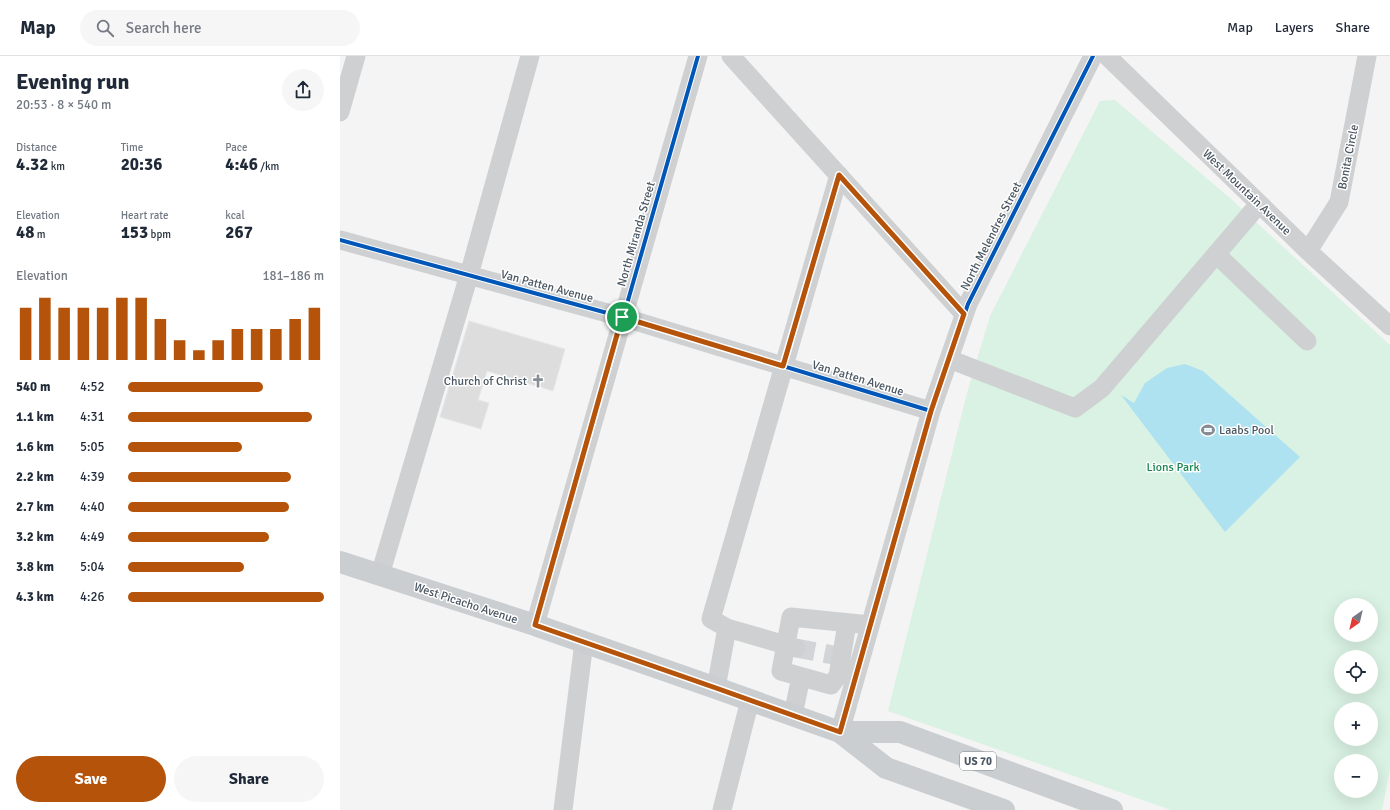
<!DOCTYPE html>
<meta charset="utf-8">
<style>
body{margin:0;font-family:Signika,sans-serif;background:#f6f6f7;color:#1f2937;height:100vh;display:flex;flex-direction:column;font-size:15px;white-space:nowrap}
*{box-sizing:border-box;margin:0}
p{font-size:13px;color:#747a83}
.icon{flex:none;width:22px;height:22px;fill:none;stroke:currentColor;stroke-width:2;stroke-linecap:round;stroke-linejoin:round}
.map{position:relative;flex:1;overflow:hidden}
.sheet{display:flex;flex-direction:column;background:#fff;width:340px}
.sheet>*{flex:none}
.needle{width:26px;rotate:214deg}
.fabs{position:absolute;left:994px;top:542px;display:grid;gap:8px}
.fabs a{display:grid;place-items:center;width:44px;height:44px;border-radius:50%;background:#fff;box-shadow:0 4px 16px #0002;font-size:20px}
.pin{position:absolute;display:grid;place-items:center;width:34px;height:34px;color:#fff;margin:-17px;border:2px solid #fff;border-radius:50%;box-shadow:0 1px 4px #0007}
.round{display:grid;place-items:center;flex:none;width:42px;height:42px;border-radius:21px;background:#f6f6f7}
.headline{display:flex;align-items:center;justify-content:space-between;height:68px;padding:0 16px}
h1{font-size:22px;font-weight:700;line-height:30px}
.metrics{display:grid;grid-template-columns:repeat(3,1fr);gap:6px;height:68px;padding:4px 16px}
.metrics div{display:grid;align-content:center}
.metrics b{font-size:17px;font-weight:700}
.metrics small{font-size:11px;font-weight:400}
.metrics p{font-size:11px}
.chart{height:112px;padding:8px 16px}
.chart p{display:flex;justify-content:space-between}
.chart svg{width:100%;height:72px;margin-top:4px;stroke:#b45309;stroke-width:6}
.action{display:flex;gap:8px;margin-top:auto;padding:8px 16px}
.action a{flex:1;height:46px;border-radius:24px;background:#b45309;color:#fff;font-size:16px;font-weight:700;line-height:46px;text-align:center}
.action a+a{background:#f6f6f7;color:#1f2937}
ul{padding:0 16px;list-style:none;font-size:13px}
li{display:grid;grid-template-columns:64px 48px 1fr;align-items:center;height:30px}
li i{height:10px;border-radius:5px;background:#b45309}
header{display:flex;align-items:center;gap:24px;box-sizing:border-box;height:56px;padding:0 20px;background:#fff;border-bottom:1px solid #e0e1e3}
header strong{font-size:19px}
nav{display:flex;gap:22px;margin-inline-start:auto;font-size:14px}
.search{width:280px;height:36px;background:#f6f6f7;display:flex;align-items:center;gap:10px;box-sizing:border-box;padding:0 14px;border-radius:22px;color:#747a83;font-size:15px}
main{display:flex;flex:1;min-height:0}
.map>svg:first-child{display:block}
.green{fill:#d9f2e3;fill-rule:evenodd}
.water{fill:#aee2f0}
.building{fill:#ddddde;stroke:#e5e6e7}
.lines{fill:none;stroke-linecap:round;stroke-linejoin:round}
.minor-tunnel{stroke:#d2d4d7;stroke-width:19;stroke-dasharray:19 10;stroke-linecap:butt}
.minor{stroke:#ced0d2;stroke-width:19}
.major{stroke:#caced1;stroke-width:22}
.cycleway-casing{stroke:#fff;stroke-width:6}
.cycleway{stroke:#0057b8;stroke-width:4}
.route-casing{stroke:#fff;stroke-width:8}
.route{stroke:#b45309;stroke-width:5}
.labels{text-anchor:middle;stroke-width:3;stroke-linejoin:round;paint-order:stroke}
.shield{fill:#fff;stroke:#808990;stroke-width:1}
.shield-label{font-size:11px;font-weight:bold;fill:#4a5661}
.street-label{font-size:12px;fill:#4a5661;stroke:#fff}
.poi-label{font-size:12px;fill:#4a5661;stroke:#fff;text-anchor:end}
.park-label{font-size:12px;fill:#17864f;stroke:#fff}
</style>
<header>
<strong>Map</strong>
<div class="search"><svg class="icon" aria-label="search" viewBox="0 0 24 24"><circle cx="10" cy="10" r="6"/><path d="M15 15l6 6"/></svg>Search here</div>
<nav><a>Map</a><a>Layers</a><a>Share</a></nav>
</header>
<main>
<section class="sheet">
<div class="headline"><div><h1>Evening run</h1><p>20:53 · 8 × 540 m</p></div><a class="round"><svg class="icon" aria-label="share" viewBox="0 0 24 24"><path d="M12 15V3M7 8l5-5 5 5M5 13v7h14v-7"/></svg></a></div>
<div class="metrics">
<div><p>Distance</p><b>4.32<small> km</small></b></div>
<div><p>Time</p><b>20:36</b></div>
<div><p>Pace</p><b>4:46<small> /km</small></b></div>
</div>
<div class="metrics">
<div><p>Elevation</p><b>48<small> m</small></b></div>
<div><p>Heart rate</p><b>153<small> bpm</small></b></div>
<div><p>kcal</p><b>267</b></div>
</div>
<div class="chart"><p><span>Elevation</span>181–186 m</p>
<svg viewBox="0 0 160 44" preserveAspectRatio="none"><path d="M5 44V12M15 44V6M25 44V12M35 44V12M45 44V12M55 44V6M65 44V6M75 44V19M85 44V32M95 44V38M105 44V32M115 44V25M125 44V25M135 44V25M145 44V19M155 44V12"/></svg>
</div>
<ul>
<li><b>540 m</b>4:52<i style="width:69%"></i></li>
<li><b>1.1 km</b>4:31<i style="width:94%"></i></li>
<li><b>1.6 km</b>5:05<i style="width:58%"></i></li>
<li><b>2.2 km</b>4:39<i style="width:83%"></i></li>
<li><b>2.7 km</b>4:40<i style="width:82%"></i></li>
<li><b>3.2 km</b>4:49<i style="width:72%"></i></li>
<li><b>3.8 km</b>5:04<i style="width:59%"></i></li>
<li><b>4.3 km</b>4:26<i style="width:100%"></i></li>
</ul>
<div class="action"><a>Save</a><a>Share</a></div>
</section>
<div class="map">
<svg width="1050" height="754" viewBox="0 0 1050 754">
<rect width="100%" height="100%" fill="#f4f4f4"/>
<path class="green" d="M775,44l116,99 159,146v425l-8,40h-211l-283,-99 79,-318 23,-77 110,-215zM1001,549h30v30h-30zM1001,601h30v30h-30zM1001,653h30v30h-30zM1001,705h30v30h-30z"/>
<path class="water" d="M845,308l18,7 97,86 -75,75 -104,-137 13,8 11,-20 22,-15z"/>
<path class="building" d="M129,265l96,28 -12,42 -66,-20 -9,29 11,3 -8,26 -41,-12z"/>
<g class="lines">
<path class="minor-tunnel" d="M456,592l37,7"/>
<path class="minor" d="M391,0l233,258
M767,0l201,195 82,75
M0,56l16,-56
M0,184l282,77 309,94
M968,195l31,-49 28,-146
M876,198l91,87
M609,303l126,49 27,-20 157,-184
M40,519l89,-300 61,-219
M507,568l-9,52 -7,9 -50,-14 10,-54 79,8
M195,569l163,-569
M456,592l-69,-20 -16,-9 128,-444
M376,632l11,-60
M453,659l8,-38
M500,676l91,-321 37,-107 125,-248
M223,754l21,-168
M382,754l28,-110"/>
<path class="major" d="M0,506l195,63 181,63 124,44 46,36 118,42
M500,676h60l212,78"/>
<g class="cycleway-casing">
<path id="cycleway" d="M0,184l282,77 309,94
M195,569l163,-569
M500,676l91,-321 37,-107 125,-248"/>
</g>
<use href="#cycleway" class="cycleway"/>
</g>
<g class="lines">
<g class="route-casing">
<path id="route" d="M499,119l125,139 -33,97 -91,321 -124,-44 -181,-63 87,-308 161,49z"/>
</g>
<use href="#route" class="route"/>
</g>
<defs>
<g id="church-bare" transform="scale(1.08)"><path d="M-1.2-6h2.4v3.5h3.3v2.4h-3.3V6h-2.4V-.1h-3.3v-2.4h3.3Z" fill="#868d94" stroke="#fff" stroke-width="2.5" paint-order="stroke"/></g>
<g id="stadium-bare" transform="scale(1.08)"><path d="M0-5a6.5 5 0 1 0 0 10a6.5 5 0 1 0 0-10ZM-3.5-1.8h7v3.6h-7Z" fill="#868d94" stroke="#fff" stroke-width="2.5" paint-order="stroke"/></g>
</defs>
<g fill-rule="evenodd">
<use href="#church-bare" x="198" y="325"/>
<use href="#stadium-bare" x="868" y="374"/>
</g>
<g class="labels">
<rect class="shield" x="620" y="696" width="36" height="18" rx="3"/>
<g class="shield-label">
<text x="638" y="709">US 70</text>
</g>
<g class="street-label">
<text transform="translate(1008 101) rotate(-79)" y="4">Bonita Circle</text>
<text transform="translate(907 136) rotate(44)" y="4">West Mountain Avenue</text>
<text transform="translate(296 178) rotate(-74)" y="4">North Miranda Street</text>
<text transform="translate(651 180) rotate(-63)" y="4">North Melendres Street</text>
<text transform="translate(207 230) rotate(15)" y="4">Van Patten Avenue</text>
<text transform="translate(518 322) rotate(17)" y="4">Van Patten Avenue</text>
<text transform="translate(126 547) rotate(18)" y="4">West Picacho Avenue</text>
</g>
<g class="poi-label">
<text x="187" y="329">Church of Christ</text>
<text x="879" y="378" text-anchor="start">Laabs Pool</text>
</g>
<g class="park-label">
<text x="833" y="415">Lions Park</text>
</g>
</g>
</svg>
<div class="fabs">
<a><svg class="needle" viewBox="-14 -14 28 28"><path d="M0-13l5 13h-10z" fill="#e53935"/><path d="M0 13l5-13h-10z" fill="#747a83"/></svg></a>
<a><svg class="icon" aria-label="locate" viewBox="0 0 24 24"><circle cx="12" cy="12" r="6"/><path d="M12 2v4M12 18v4M2 12h4M18 12h4"/></svg></a>
<a>+</a>
<a>−</a>
</div>
<div class="pin" style="left:282px;top:261px;background:#1e9e55"><svg class="icon" aria-label="arrive" viewBox="0 0 24 24"><path d="M6 21V4h12l-3 4 3 4H6"/></svg></div>
</div>
</main>
